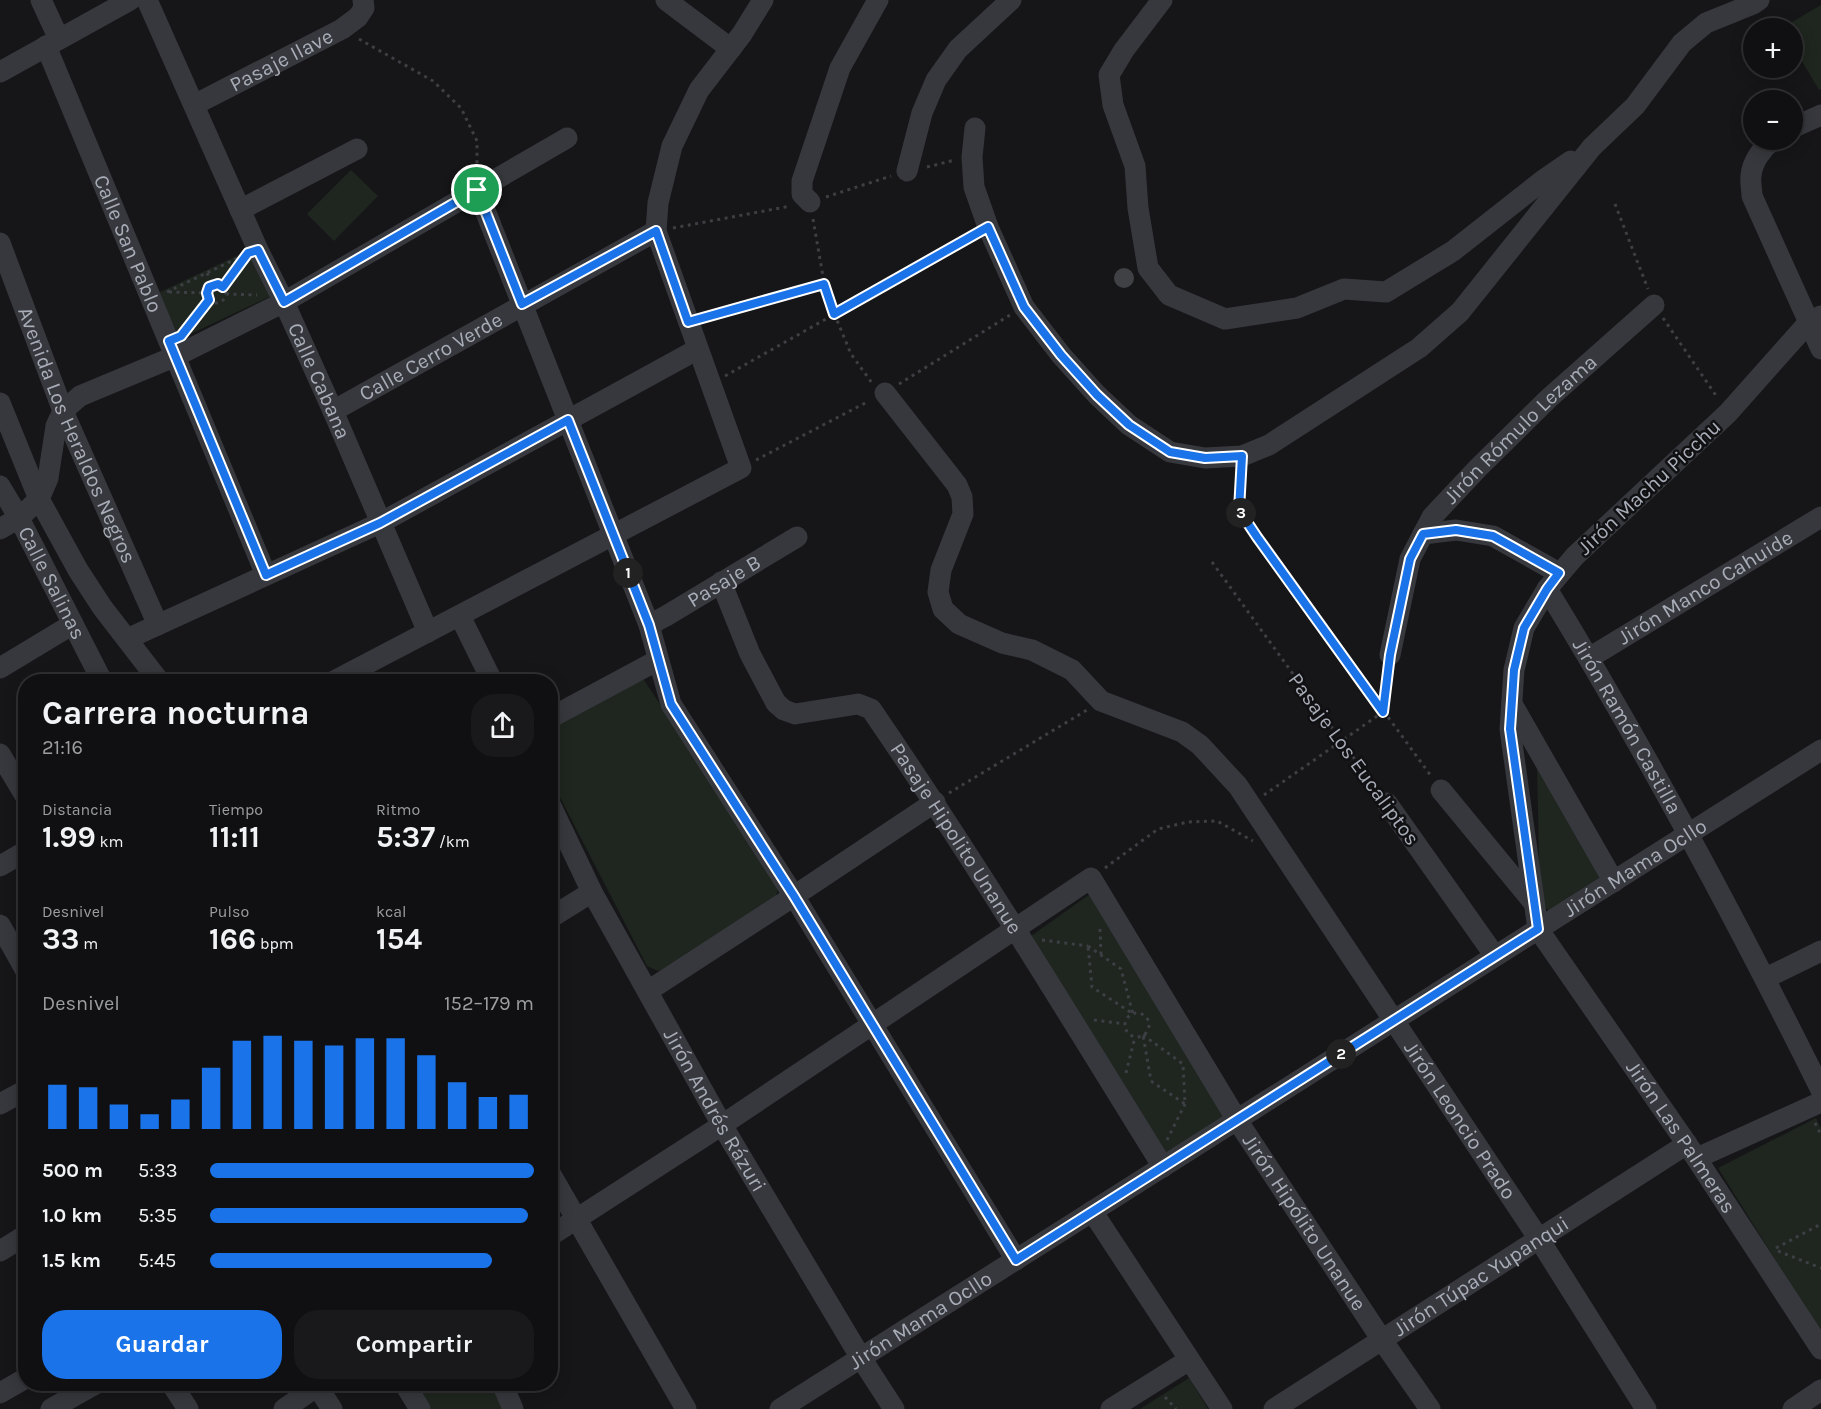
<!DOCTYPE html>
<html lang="es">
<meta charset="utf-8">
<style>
body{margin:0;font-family:Karla,sans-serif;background:#19191b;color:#f1f3f6;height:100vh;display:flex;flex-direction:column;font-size:22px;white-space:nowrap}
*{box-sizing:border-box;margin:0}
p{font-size:20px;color:#9c9d9f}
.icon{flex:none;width:33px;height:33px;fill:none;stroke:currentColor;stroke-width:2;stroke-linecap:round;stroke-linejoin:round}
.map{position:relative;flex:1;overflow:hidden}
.drawer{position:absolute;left:18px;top:674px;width:540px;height:717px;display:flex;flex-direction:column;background:#101012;border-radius:24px;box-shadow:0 3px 15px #0003,0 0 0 2px #303032}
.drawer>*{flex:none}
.tools{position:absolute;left:1743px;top:18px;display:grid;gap:12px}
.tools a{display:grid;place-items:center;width:60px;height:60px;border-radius:50%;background:#101012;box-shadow:0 3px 15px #0003,0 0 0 2px #303032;font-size:30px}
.pin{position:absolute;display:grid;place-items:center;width:51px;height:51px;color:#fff;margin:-26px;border:3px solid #fff;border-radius:50%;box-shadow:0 2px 6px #0007}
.km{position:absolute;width:30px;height:30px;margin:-15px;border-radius:50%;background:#222;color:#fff;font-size:16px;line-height:30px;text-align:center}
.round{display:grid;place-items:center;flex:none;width:63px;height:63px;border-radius:24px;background:#19191b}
.head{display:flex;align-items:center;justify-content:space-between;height:102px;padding:0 24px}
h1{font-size:33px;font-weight:700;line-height:45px}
.metrics{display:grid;grid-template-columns:repeat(3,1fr);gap:9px;height:102px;padding:6px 24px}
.metrics div{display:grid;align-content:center}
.metrics b{font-size:30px;font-weight:700}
.metrics small{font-size:16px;font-weight:400}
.metrics p{font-size:16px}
.chart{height:168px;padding:12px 24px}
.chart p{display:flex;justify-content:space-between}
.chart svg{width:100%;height:108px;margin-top:6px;stroke:#1a73e8;stroke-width:6}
.action{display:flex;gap:12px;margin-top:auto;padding:12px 24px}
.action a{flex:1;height:69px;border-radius:24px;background:#1a73e8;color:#fff;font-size:24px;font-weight:700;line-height:69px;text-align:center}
.action a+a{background:#19191b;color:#f1f3f6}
ul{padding:0 24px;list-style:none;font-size:20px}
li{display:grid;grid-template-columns:96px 72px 1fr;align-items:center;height:45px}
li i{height:15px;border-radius:8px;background:#1a73e8}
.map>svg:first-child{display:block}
.green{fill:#1e261f}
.building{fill:#404145}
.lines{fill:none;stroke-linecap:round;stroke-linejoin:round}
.path{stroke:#3d3f44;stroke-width:3;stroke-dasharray:3 4.5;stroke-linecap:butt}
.minor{stroke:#37383d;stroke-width:21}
.route-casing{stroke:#fff;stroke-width:12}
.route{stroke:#1a73e8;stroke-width:8}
.labels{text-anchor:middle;stroke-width:5;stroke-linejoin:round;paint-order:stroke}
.street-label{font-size:21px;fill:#a8adb8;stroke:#111113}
</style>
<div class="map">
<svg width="1821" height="1409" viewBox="0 0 1821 1409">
<rect width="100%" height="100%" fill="#161618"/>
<path class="green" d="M1821,5v84l-2,1 -26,-44 -1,-18h-10z
M351,170l27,26 -44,45 -27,-27z
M249,250l22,46 -91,43 -22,-46z
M644,680l133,201 1,8 -2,7 -108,72 -10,3 -11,-5 -96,-186v-56l85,-43z
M1537,766l66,112 -52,33 -6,-3 -5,-8z
M1090,894l138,220 -63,39 -134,-217z
M1816,1118l5,10v205l-103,-165z
M1189,1378l19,31h-68z
M407,1383h91l11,26h-85z"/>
<path class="building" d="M1114 278a10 10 0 1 1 20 0a10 10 0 1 1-20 0Z"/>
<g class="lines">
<path class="path" d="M359,39l74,42 28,27 16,33v28
M927,167l28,-7
M826,197l65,-21
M1615,204l33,85
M813,219l12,69 9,25 17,41 21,29
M673,228l118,-22
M207,273l6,12
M206 293a10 10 0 1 1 20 0a10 10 0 1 1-20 0Z
M223,287l19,-26
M167,292l75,-36
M169,292l38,1
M226,294l31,1
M704,317l120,-34
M1663,318l54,79
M184,331l25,-31
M725,376l248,-140
M899,384l111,-69
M756,460l113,-59
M1241,473l-2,37 18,27 174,239
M1212,562l165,228
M1383,710l5,-38
M949,793l138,-83
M1264,795l119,-83
M1105,868l53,-39 30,-7 29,-1 36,20
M1100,929l1,25
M1042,940l46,6
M1088,946l33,23 12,45 -41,-27z
M1125 1025a12 12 0 1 1 24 0a12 12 0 1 1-24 0Z
M1094,1020l31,4
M1143,1035l40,29 2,40 -34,-23z
M1126,1073l9,-36
M1815,1123l6,12
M1167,1140l18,-36
M1776,1248l45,-24
M1778,1251l43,17
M1165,1397l11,12"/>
<g class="minor">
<path d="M41,0l18,39"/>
<path id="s1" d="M147,0l111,250 26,52 49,109 95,221"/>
<path d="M666,0l65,49"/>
<path d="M1162,0l-38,50 -15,25 4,30 22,61 3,42 10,60 21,27 56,24 72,-11 47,-19 42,3 67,-41 89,-70 29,-20"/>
<path id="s2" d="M46,46l220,529"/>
<path d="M0,72l130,-72"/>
<path id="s3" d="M194,105l148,-76 16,-12 6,-9 -1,-8"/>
<path d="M975,128l-3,29 2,30 14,40 36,80 37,48 36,40 32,30 41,27 35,6 37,-2 27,-11 150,-97 41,-36 132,-165 43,-41 47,-63 24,-20 47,-19 6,-4"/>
<path d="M1792,128l29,-13"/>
<path d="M1773,140c-11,8 -21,22 -22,36 -1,6 1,14 1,20l69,153"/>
<path d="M907,171l15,-58 14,-33 22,-31 53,-49"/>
<path d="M477,190l172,435 22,79 123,192 222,364"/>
<path d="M810,202l-8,-8v-13l38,-113 38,-68"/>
<path d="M240,210l117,-61"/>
<path id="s4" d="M0,243l63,168 95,214"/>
<path id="s5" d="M1821,316l-12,6 -81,91 -153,143 -28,33 -23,39 -10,42 -4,59 28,200 149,215 134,205"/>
<path id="s6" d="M885,393l72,92 5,12 1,17 -22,56 -3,22 5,17 16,15 43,19 30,7 40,20 29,31 81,31 18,13 38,41 301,453 107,170"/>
<path d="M0,403l39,96 39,71 24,37 57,74"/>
<path id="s7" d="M333,411l323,-180"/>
<path id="s8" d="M0,486l19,32 83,163"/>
<path d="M0,529l19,-11 20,-19 9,-21 8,-52 7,-15 17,-15 96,-40 108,-54 283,-164"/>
<path d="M1423,534l33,-4 37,6 66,37"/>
<path id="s9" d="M721,582l29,72 26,49 8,7 11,4 63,-10 13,5c102,149 197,304 292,458"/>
<path id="s10" d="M1547,589c99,162 189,330 274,501"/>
<path d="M460,616l32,65"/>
<path id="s11" d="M649,625l17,-9 131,-79"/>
<path d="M127,639l253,-116 318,-174"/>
<path id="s12" d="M1390,655l20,-96 22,-42 46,-49 70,-69 106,-94"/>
<path id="s13" d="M1589,658l232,-141"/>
<path d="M0,668l73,-44"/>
<path d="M334,681l407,-213 -85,-237 2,-28 14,-57 27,-56 43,-56 21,-34"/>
<path d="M1512,704l102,178"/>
<path d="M550,718l108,-58"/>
<path d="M0,754l26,43"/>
<path d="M1441,790l93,113"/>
<path d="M1387,803l108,153"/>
<path id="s14" d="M550,804l42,88 130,233 139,233 33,51"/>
<path d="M0,866l26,-15"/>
<path d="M550,918l42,-26"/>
<path d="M0,925l26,46"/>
<path d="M1766,978l55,-27"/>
<path d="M648,991l146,-95 141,-94"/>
<path d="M0,1104l26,-14"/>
<path d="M1697,1158l124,-56"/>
<path d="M550,1173l136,236"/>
<path d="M1092,1211l130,198"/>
<path id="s15" d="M550,1236l172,-111 369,-247 146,242 145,220 48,69"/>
<path d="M0,1251l26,-16"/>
<path d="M171,1383l17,26"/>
<path d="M315,1383l17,26"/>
<path d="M404,1383l16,26"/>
<path d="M502,1383l11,26"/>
<path d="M0,1393l26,-15"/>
<path d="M51,1409l46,-26"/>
<path d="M284,1409l38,-26"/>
<path id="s16" d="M780,1409l1041,-659"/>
<path d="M1111,1409l78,-49"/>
<path id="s17" d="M1274,1409l413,-265"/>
<path d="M1793,1409l28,-19"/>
</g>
</g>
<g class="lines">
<g class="route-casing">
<path id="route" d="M477,190l45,114 134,-73 32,91 136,-38 10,30 154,-87 36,80 37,48 36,40 32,30 41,27 35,6 37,-2 -3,54 18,27 126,175 7,-57 20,-96 13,-25 33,-4 37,6 66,37 -12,16 -23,39 -10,42 -4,59 28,200 -522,331 -222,-364 -123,-192 -22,-79 -81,-205 -188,103 -114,52 -97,-234 12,-5 28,-36 -2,-7 2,-6 9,-3 5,3 25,-34 10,-3 26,52z"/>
</g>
<use href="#route" class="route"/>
</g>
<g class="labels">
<g class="street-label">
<text dy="7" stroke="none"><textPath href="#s3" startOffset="98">Pasaje Ilave</textPath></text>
<text dy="7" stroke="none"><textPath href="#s2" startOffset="214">Calle San Pablo</textPath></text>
<text dy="7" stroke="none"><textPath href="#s7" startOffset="112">Calle Cerro Verde</textPath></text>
<text dy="7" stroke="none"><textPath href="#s1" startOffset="418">Calle Cabana</textPath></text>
<text dy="7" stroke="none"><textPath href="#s12" startOffset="270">Jirón Rómulo Lezama</textPath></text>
<text dy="7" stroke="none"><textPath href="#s4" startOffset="207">Avenida Los Heraldos Negros</textPath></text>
<text transform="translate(1649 487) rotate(-43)" y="7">Jirón Machu Picchu</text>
<text dy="7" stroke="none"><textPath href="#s11" startOffset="87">Pasaje B</textPath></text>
<text dy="7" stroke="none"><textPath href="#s8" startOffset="110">Calle Salinas</textPath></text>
<text dy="7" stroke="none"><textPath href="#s13" startOffset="136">Jirón Manco Cahuide</textPath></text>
<text dy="7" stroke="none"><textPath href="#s10" startOffset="159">Jirón Ramón Castilla</textPath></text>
<text transform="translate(1354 759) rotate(54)" y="7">Pasaje Los Eucaliptos</text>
<text dy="7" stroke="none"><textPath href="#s9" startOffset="388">Pasaje Hipolito Unanue</textPath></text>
<text dy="7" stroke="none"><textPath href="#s16" startOffset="1012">Jirón Mama Ocllo</textPath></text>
<text dy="7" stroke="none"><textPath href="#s14" startOffset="348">Jirón Andrés Rázuri</textPath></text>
<text dy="7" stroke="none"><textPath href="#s6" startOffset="1000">Jirón Leoncio Prado</textPath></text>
<text dy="7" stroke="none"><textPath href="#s5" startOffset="990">Jirón Las Palmeras</textPath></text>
<text dy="7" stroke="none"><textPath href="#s15" startOffset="1054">Jirón Hipólito Unanue</textPath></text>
<text dy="7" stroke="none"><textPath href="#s17" startOffset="246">Jirón Túpac Yupanqui</textPath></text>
<text dy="7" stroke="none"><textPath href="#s16" startOffset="166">Jirón Mama Ocllo</textPath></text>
</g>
</g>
</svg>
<div class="tools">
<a>+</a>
<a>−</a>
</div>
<div class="pin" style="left:477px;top:190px;background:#1e9e55"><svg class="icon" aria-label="arrive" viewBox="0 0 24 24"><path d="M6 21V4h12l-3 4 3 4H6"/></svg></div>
<b class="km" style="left:628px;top:573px">1</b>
<b class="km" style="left:1341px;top:1054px">2</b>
<b class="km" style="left:1241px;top:513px">3</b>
<section class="drawer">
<div class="head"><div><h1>Carrera nocturna</h1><p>21:16</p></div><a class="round"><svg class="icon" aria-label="share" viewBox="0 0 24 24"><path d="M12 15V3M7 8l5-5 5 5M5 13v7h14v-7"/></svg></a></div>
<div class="metrics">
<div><p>Distancia</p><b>1.99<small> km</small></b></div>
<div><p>Tiempo</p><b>11:11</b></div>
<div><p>Ritmo</p><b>5:37<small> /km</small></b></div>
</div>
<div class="metrics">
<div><p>Desnivel</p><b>33<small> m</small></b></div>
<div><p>Pulso</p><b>166<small> bpm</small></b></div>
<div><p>kcal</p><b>154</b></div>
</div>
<div class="chart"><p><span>Desnivel</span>152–179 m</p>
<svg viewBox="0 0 160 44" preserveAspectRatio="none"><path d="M5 44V26M15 44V27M25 44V34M35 44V38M45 44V32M55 44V19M65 44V8M75 44V6M85 44V8M95 44V10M105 44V7M115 44V7M125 44V14M135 44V25M145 44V31M155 44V30"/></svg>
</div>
<ul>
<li><b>500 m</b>5:33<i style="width:100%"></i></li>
<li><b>1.0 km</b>5:35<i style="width:98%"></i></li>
<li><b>1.5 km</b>5:45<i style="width:87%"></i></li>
</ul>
<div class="action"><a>Guardar</a><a>Compartir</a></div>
</section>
</div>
